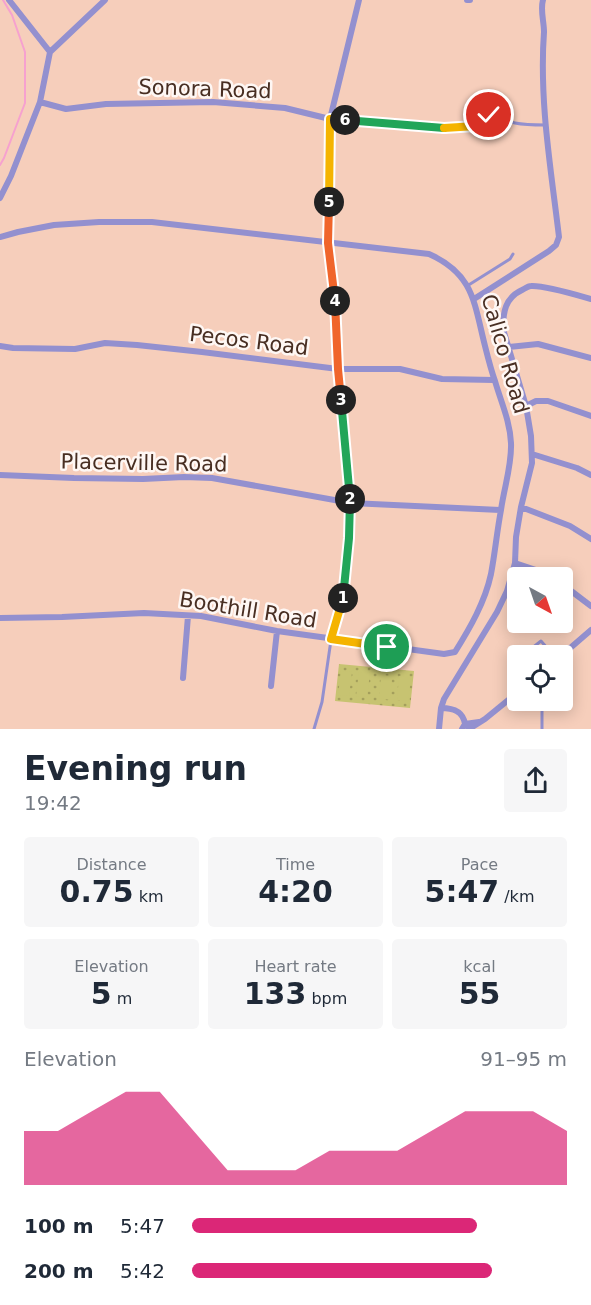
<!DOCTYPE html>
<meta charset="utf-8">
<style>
body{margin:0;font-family:"DejaVu Sans",sans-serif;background:#f6f6f7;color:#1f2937;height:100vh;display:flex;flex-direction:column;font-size:22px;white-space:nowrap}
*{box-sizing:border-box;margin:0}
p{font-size:20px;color:#747a83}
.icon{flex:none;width:33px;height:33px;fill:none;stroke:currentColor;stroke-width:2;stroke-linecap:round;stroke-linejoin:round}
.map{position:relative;height:729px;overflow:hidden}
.details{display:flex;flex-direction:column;background:#fff;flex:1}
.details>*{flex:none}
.needle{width:39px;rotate:140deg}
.controls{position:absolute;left:507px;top:567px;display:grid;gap:12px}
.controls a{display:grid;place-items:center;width:66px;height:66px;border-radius:6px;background:#fff;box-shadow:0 3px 15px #0003;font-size:30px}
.pin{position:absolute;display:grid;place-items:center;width:51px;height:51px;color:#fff;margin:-26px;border:3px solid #fff;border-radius:50%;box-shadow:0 2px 6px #0007}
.km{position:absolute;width:30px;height:30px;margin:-15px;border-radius:50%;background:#222;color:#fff;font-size:16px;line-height:30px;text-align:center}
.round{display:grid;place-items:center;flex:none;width:63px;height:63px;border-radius:6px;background:#f6f6f7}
.summary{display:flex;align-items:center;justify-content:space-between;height:102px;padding:0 24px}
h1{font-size:33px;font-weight:700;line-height:45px}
.stats{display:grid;grid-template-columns:repeat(3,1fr);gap:9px;height:102px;padding:6px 24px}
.stats div{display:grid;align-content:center;border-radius:6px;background:#f6f6f7;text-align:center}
.stats b{font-size:30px;font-weight:700}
.stats small{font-size:16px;font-weight:400}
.stats p{font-size:16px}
.chart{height:168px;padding:12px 24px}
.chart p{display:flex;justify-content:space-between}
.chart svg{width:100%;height:108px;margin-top:6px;fill:#db2777;opacity:.7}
ul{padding:0 24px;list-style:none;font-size:20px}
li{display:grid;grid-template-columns:96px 72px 1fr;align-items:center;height:45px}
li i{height:15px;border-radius:8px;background:#db2777}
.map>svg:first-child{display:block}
.park{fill:url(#park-dots)}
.pitch{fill:#c7c371}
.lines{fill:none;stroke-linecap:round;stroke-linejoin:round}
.stream{stroke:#f6a1cf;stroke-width:2}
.service{stroke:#9390cf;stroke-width:3}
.minor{stroke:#9390cf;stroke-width:6}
.split-1-casing{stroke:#fff;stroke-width:12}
.split-2-casing{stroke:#fff;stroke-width:12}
.split-3-casing{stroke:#fff;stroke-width:12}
.split-4-casing{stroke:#fff;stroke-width:12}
.split-5-casing{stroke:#fff;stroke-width:12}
.split-6-casing{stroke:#fff;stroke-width:12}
.split-7-casing{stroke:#fff;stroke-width:12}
.split-8-casing{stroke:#fff;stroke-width:12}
.split-1{stroke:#f5b400;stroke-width:8}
.split-2{stroke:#22a559;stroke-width:8}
.split-3{stroke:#22a559;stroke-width:8}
.split-4{stroke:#f0652b;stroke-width:8}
.split-5{stroke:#f0652b;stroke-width:8}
.split-6{stroke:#f5b400;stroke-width:8}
.split-7{stroke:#22a559;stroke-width:8}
.split-8{stroke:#f5b400;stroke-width:8}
.labels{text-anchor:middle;stroke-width:5;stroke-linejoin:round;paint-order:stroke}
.street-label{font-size:21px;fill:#482e22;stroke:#fef7f4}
</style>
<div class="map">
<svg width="591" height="729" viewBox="0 0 591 729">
<defs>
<pattern id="park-dots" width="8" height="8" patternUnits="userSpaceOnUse" patternTransform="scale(1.5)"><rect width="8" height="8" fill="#c7c371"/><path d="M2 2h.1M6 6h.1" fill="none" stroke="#a49f5c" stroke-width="1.8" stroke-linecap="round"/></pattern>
</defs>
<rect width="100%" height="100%" fill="#f6cebb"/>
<path class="park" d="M339,664l75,7 -4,37 -75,-7z"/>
<path class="pitch" d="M341,671l11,1 -3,24 -11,-1z
M359,672l11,1 -3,24 -11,-1z
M381,675l11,1 -2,24 -11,-2z
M399,676l12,2 -3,23 -11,-1z"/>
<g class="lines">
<path class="stream" d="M0,165l4,-7 21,-55v-51l-13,-37 -9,-15"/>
<path class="service" d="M476,126c13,-19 23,-6 39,-3 10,2 21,2 30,2
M467,286l43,-27 3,-5
M522,656l19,-15 13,15
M518,659l-4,3 4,9
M542,708v21
M314,729l8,-27 9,-62"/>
<path class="minor" d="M9,0l41,52
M467,0h3
M40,102l26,7 40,-5 107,-2 72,6 45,11 50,5 73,4 23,-2
M0,198l11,-22 29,-74 10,-50 55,-52
M0,237l18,-5 36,-7 45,-3h53l277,32c45,20 45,49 56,92 3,12 6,24 10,35 6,21 15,40 16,62 1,22 -7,45 -10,67 -4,21 -6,43 -10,64 -6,28 -21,54 -36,78l-11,2 -167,-23 -76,-15 -57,-3 -82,4 -62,1
M474,299l75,-48 7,-6 3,-8c-8,-68 -20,-136 -15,-205 0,-11 -4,-22 -1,-32
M0,346l13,2 62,1 30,-6 32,2 65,7 136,17h62l42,10 52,1
M509,347l29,-3 53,14
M526,406l10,-5h12l43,15
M532,454l45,14 14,7
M0,475l74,3 69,1 41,-2 28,1 139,25 149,7
M521,507l49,19 21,13
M515,563l36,12 3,3
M562,584l29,22
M331,639l12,-40 6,-60 2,-36 -13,-134 -2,-62 -8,-64 2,-124 29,-119
M561,656l30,-26
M183,678l5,-62
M271,686l6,-55
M441,708c12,0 22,3 24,16
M439,729l2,-21 3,-9 53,-87 10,-21 8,-28 1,-26 5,-30 11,-44 -1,-27 -5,-30 -23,-77c0,-17 2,-31 19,-39 2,-1 6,-4 9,-4 13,-1 46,9 60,13
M462,729l3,-5 14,-2
M469,729l16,-10 33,-27"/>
</g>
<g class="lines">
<g class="split-1-casing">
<path id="split-1" d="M343,598l-12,41 56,8"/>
</g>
<g class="split-2-casing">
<path id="split-2" d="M343,598l6,-60 1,-39"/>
</g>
<g class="split-3-casing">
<path id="split-3" d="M341,400l9,99"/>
</g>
<g class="split-4-casing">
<path id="split-4" d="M335,301l3,68 3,31"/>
</g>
<g class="split-5-casing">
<path id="split-5" d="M329,202l-1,41 7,58"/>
</g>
<g class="split-6-casing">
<path id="split-6" d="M329,202l1,-83 15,1"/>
</g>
<g class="split-7-casing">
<path id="split-7" d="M345,120l99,8"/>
</g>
<g class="split-8-casing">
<path id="split-8" d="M444,128l32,-2 5,-8 8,-3"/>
</g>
<use href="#split-1" class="split-1"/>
<use href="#split-2" class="split-2"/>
<use href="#split-3" class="split-3"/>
<use href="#split-4" class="split-4"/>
<use href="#split-5" class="split-5"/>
<use href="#split-6" class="split-6"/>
<use href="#split-7" class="split-7"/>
<use href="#split-8" class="split-8"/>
</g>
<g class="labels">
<g class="street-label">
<text transform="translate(205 89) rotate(2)" y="7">Sonora Road</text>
<text transform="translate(249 341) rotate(7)" y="7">Pecos Road</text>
<text transform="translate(505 354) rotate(74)" y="7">Calico Road</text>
<text transform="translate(144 463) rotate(1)" y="7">Placerville Road</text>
<text transform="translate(248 610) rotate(9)" y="7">Boothill Road</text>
</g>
</g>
</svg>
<div class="controls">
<a><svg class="needle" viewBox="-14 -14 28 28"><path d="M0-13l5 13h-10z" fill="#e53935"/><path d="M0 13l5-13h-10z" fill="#747a83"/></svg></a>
<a><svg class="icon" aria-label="locate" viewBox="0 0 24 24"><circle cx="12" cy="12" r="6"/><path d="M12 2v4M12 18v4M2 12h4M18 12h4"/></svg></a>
</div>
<div class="pin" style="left:387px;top:647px;background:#1e9e55"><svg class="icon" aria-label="arrive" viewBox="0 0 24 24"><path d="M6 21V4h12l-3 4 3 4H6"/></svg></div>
<div class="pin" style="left:489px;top:115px;background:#d93025"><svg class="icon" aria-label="check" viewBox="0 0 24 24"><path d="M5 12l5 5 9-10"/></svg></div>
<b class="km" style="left:343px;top:598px">1</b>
<b class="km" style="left:350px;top:499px">2</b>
<b class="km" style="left:341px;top:400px">3</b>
<b class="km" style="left:335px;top:301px">4</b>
<b class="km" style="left:329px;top:202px">5</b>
<b class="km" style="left:345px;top:120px">6</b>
</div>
<section class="details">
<div class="summary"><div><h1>Evening run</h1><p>19:42</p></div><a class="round"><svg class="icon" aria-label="share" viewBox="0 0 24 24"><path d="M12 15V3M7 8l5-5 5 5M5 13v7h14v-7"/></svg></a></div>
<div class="stats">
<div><p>Distance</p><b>0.75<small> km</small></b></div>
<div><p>Time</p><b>4:20</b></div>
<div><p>Pace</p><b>5:47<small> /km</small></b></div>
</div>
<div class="stats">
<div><p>Elevation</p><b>5<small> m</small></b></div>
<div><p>Heart rate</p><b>133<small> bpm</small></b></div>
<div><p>kcal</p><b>55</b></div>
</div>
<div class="chart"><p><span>Elevation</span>91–95 m</p>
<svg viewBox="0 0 160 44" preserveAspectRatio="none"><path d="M0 44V22L10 22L20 14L30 6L40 6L50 22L60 38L70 38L80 38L90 30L100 30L110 30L120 22L130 14L140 14L150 14L160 22V44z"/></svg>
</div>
<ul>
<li><b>100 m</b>5:47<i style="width:76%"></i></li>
<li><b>200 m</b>5:42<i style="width:80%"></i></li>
</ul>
</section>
